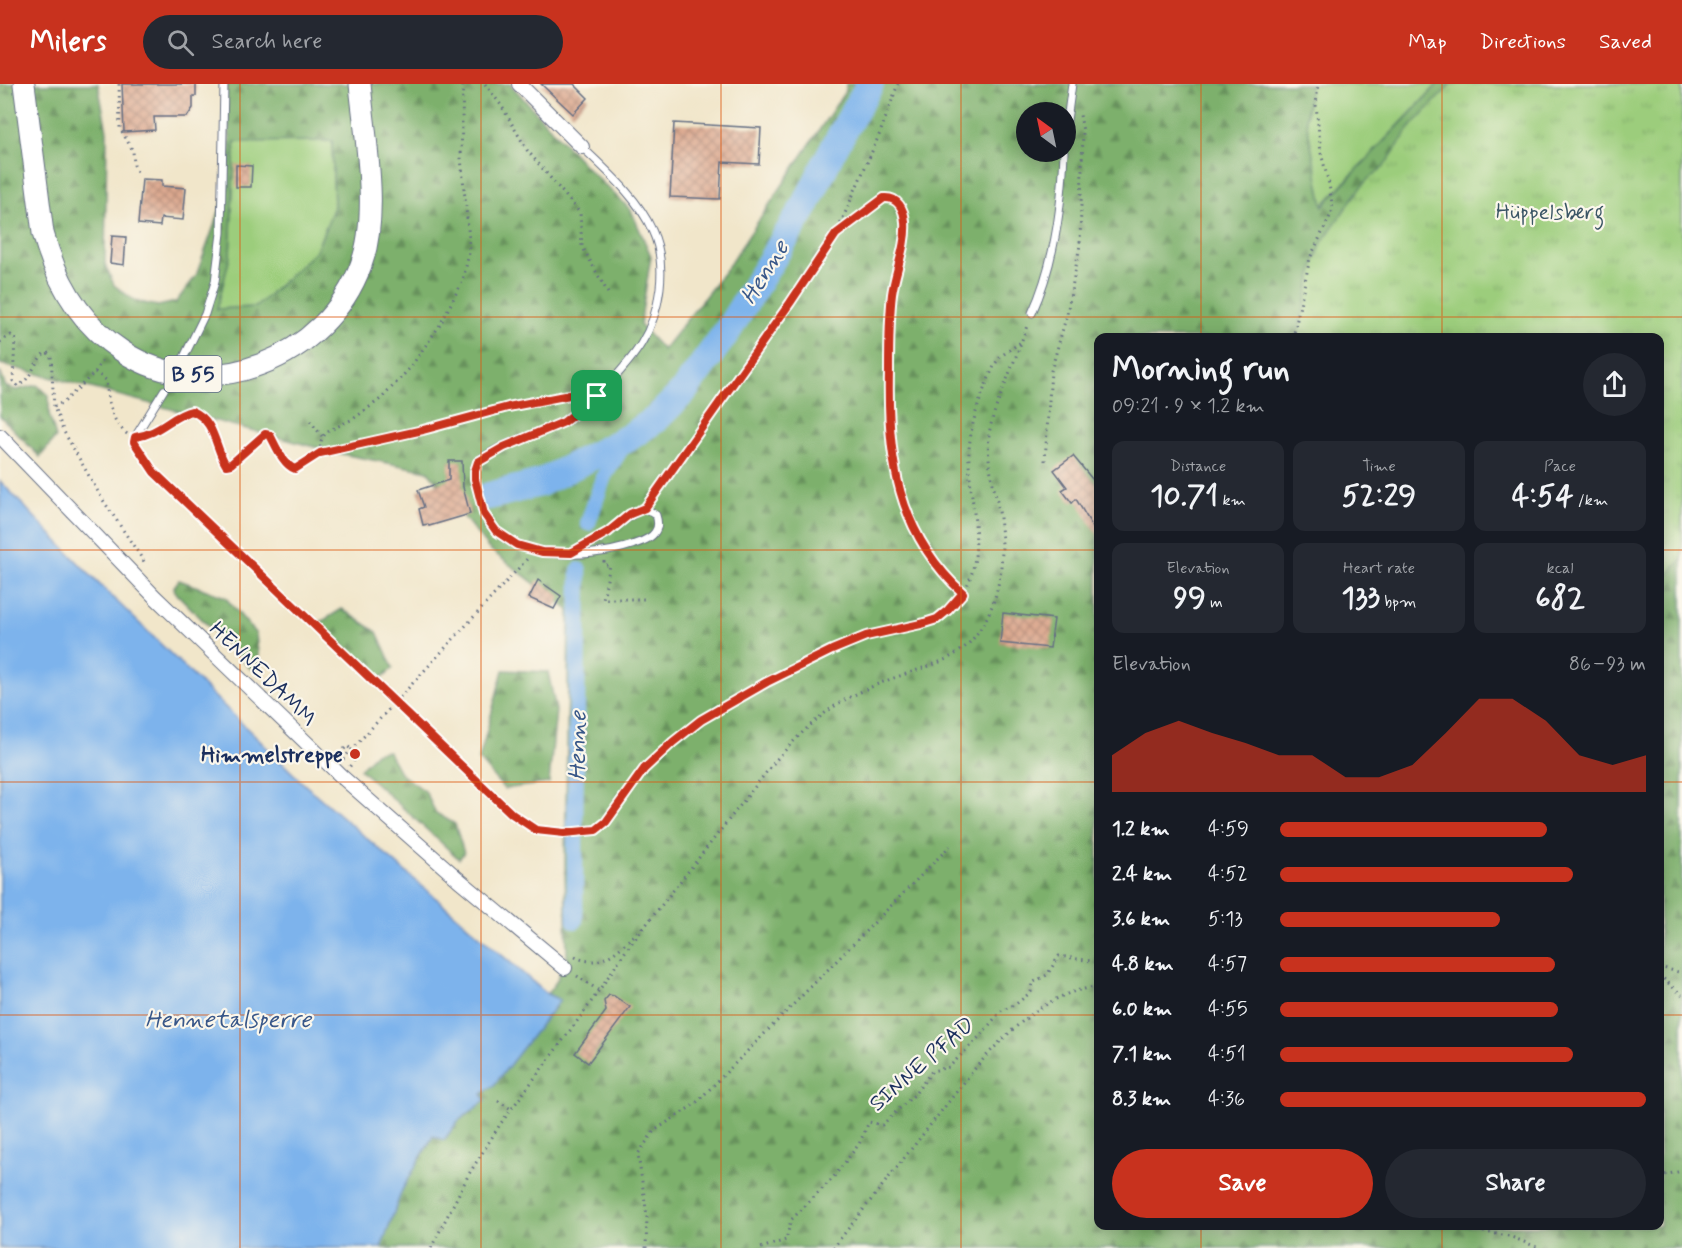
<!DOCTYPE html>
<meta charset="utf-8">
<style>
body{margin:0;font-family:Mynerve,sans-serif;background:#242831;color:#f1f3f6;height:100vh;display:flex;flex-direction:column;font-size:22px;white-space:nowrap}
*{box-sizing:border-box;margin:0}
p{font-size:20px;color:#9ea1a6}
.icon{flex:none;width:33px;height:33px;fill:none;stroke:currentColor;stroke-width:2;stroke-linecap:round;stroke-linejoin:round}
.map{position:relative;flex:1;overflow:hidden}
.drawer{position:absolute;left:1094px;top:249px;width:570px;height:897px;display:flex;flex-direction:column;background:#171b24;border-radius:12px;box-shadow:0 3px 15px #0003}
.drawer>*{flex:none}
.needle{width:39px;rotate:327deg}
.buttons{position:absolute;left:1016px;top:18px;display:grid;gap:12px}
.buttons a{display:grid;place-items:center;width:60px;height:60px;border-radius:50%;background:#171b24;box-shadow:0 3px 15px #0003;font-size:30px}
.pin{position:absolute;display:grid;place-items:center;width:51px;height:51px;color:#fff;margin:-26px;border-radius:12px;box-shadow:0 3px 9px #0006}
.round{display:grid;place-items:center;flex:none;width:63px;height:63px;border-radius:32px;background:#242831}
.summary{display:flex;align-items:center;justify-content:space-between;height:102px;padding:0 18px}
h1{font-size:33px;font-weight:800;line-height:45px}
.metrics{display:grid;grid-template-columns:repeat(3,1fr);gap:9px;height:102px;padding:6px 18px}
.metrics div{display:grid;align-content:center;border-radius:12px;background:#242831;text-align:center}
.metrics b{font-size:30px;font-weight:800}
.metrics small{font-size:16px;font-weight:400}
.metrics p{font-size:16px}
.chart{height:168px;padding:12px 18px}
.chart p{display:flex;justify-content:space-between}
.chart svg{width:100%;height:108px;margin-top:6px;fill:#c8321e;opacity:.7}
.action{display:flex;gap:12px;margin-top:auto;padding:12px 18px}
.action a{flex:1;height:69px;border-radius:36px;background:#c8321e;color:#fff;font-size:24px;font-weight:800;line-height:69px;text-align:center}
.action a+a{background:#242831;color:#f1f3f6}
ul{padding:0 18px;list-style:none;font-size:20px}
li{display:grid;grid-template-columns:96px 72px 1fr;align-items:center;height:45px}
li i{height:15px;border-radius:8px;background:#c8321e}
header{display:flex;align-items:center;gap:36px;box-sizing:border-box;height:84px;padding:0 30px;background:#c8321e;color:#fff}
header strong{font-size:28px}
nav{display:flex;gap:33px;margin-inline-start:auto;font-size:21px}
.search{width:420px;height:54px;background:#242831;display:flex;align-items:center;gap:15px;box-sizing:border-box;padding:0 21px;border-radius:33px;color:#9ea1a6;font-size:22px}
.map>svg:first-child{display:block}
.green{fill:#9ccd7c;stroke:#5c7e6d;stroke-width:1.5}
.forest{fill:url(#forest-firs);stroke:#4c7065;stroke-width:1.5;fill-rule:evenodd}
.park{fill:url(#park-tufts);stroke:#5c7e6d;stroke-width:1.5}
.water{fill:#7db3ec;stroke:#4c71a5;stroke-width:1.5}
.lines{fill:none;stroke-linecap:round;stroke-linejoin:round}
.canal{stroke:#7db3ec;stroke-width:16}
.river{stroke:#7db3ec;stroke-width:28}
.building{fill:url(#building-cross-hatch)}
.lane-casing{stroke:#666f84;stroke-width:9}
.street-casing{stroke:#666f84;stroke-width:16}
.primary-casing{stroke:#666f84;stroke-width:23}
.path{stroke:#666f84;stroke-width:3;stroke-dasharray:1.5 4.5;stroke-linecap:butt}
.lane{stroke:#fff;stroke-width:7}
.street{stroke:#fff;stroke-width:14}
.primary{stroke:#fff;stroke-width:21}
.path-bridge{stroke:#666f84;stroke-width:3;stroke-dasharray:1.5 4.5;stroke-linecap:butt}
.route-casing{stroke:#fff;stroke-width:12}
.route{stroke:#c8321e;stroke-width:8}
.grid{fill:none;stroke:#de5710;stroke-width:1.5;stroke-opacity:0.55}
.poi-dot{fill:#c8321e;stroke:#fbf7ec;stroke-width:2}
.labels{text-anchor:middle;stroke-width:4.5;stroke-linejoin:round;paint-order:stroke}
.shield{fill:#fbf7ec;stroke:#5e6b89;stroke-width:1.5}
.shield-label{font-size:21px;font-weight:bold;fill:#1b2f5e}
.park-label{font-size:22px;fill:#3b5666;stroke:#fbf7ec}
.street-label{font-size:22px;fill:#1b2f5e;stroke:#fbf7ec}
.poi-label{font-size:22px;font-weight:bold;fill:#1b2f5e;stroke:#fbf7ec;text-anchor:end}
.water-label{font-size:24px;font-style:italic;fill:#385789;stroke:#fbf7ec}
</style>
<header>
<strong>Milers</strong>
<div class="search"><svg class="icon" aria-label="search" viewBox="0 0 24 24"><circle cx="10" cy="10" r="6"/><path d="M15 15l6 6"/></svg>Search here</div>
<nav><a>Map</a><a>Directions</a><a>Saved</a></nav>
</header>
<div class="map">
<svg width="1682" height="1164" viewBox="0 0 1682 1164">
<defs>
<pattern id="forest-firs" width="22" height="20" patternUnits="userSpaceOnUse" patternTransform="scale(1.5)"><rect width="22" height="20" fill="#7db06c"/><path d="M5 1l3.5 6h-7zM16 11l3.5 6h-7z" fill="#66905c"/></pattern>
<pattern id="park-tufts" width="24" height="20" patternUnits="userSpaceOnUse" patternTransform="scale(1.5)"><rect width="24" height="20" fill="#9ccd7c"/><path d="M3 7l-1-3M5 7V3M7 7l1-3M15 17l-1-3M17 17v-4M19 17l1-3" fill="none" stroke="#86b06e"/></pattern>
<pattern id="building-cross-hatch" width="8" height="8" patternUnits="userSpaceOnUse" patternTransform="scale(1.5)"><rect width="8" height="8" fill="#dca88e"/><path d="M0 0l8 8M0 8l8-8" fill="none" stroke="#b28977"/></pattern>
</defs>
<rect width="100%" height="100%" fill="#fbf7ec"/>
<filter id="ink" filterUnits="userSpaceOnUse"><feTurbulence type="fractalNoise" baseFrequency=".0167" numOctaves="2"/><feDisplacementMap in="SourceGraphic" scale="12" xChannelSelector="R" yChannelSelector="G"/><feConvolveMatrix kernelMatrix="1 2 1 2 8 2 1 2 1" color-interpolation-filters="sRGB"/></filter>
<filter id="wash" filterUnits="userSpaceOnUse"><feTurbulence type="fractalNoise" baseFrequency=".008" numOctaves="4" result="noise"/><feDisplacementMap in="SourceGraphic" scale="24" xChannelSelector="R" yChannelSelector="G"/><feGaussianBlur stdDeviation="1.35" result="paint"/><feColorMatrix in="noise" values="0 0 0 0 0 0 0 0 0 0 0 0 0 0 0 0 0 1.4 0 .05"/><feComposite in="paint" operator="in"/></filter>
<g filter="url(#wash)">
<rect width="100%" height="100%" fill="#f1e6ca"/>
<path class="green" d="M1310,0h128l-116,122 -16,-87z
M235,57h97l2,66 -18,44 -60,56 -40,2 14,-53z"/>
<path class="forest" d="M0,0h98l9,47 -2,133 9,21 21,16 23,5 18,-4 20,-26 32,-89 2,-46 -4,-57h284l77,84 44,42 20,46 -11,69 23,25 62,-79 121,-181v-6h464l-4,35 17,87 115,-122h244v1164h-1301l21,-58 32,-55 10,5 14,-19 27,-20 -3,-7 12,-9 65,-85 -12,-6 9,-12 11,-24 -2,-90 4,-258 -81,-62 -60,-77 -91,-18 -337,-89zM1026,28h39v40h-39zM332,57l2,66 -18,44 -60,56 -39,2 13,-53 5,-114zM1098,254h561v888h-561z
M0,288l6,15 11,3 20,-5 12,10v19l7,23 -16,20 -40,-41z
M179,496l46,17 31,37 3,29 -8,6 -74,-75 -4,-6z
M342,525l35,23 16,36 -13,11 -61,-56z
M503,586l45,2 8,38 -7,73 -45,6 -25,-29z
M388,667l13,23 24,17 11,22 19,11 9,29 -5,6 -99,-90 17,-17z"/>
<path class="park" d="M1451,0h231v475l-23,26v-247l-362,-1 18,-75 7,-20 35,-50 13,-15 13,-9 27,-40z"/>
<path class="water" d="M0,397l93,97 211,206 243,210 13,6 -66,85 -12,9 3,7 -27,20 -14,19 -11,-4 -31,54 -21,58h-381z"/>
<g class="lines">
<path class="canal" d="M588,439l16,-47 24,-38
M575,837v-93l4,-258"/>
<path class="river" d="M489,412l51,-13 88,-45 28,-19 27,-27 45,-62 77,-124 27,-55 38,-67"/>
</g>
<g id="blocks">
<path class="building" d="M122,0h74v12h-3v12l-6,9h-33l1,13 -31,2z
M541,0h33l14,14 -15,16z
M674,39l87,5 -2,36 -37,-2 -2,37 -50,-2z
M236,81l16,1 -1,21h-15z
M142,95l20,1v6l24,2 -3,32 -22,-2 -1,8 -22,-2z
M112,152l14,1 -2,28 -14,-2z
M1073,372l25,30v50l-22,-37 -4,4 -10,-13 5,-3 -13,-17z
M449,377h13l1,26 7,27 -41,12 -1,-2 -5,1 -4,-16 5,-2 -6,-17 31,-10z
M538,496l23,16 -7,13 -25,-11z
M1003,529l51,6 -4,29 -50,-5z
M609,911l5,1 16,11 -42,56 -13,-10 31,-42 -2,-10z"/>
</g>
</g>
<g filter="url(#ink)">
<use href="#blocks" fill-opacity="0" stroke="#666f84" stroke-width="1.5"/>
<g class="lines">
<g class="lane-casing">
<path id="lane" d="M1065,51l7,-51
M1032,229c23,-50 30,-107 32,-161
M183,275l22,-45 10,-32 6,-49 3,-149
M135,353l29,-47
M571,469l27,-14 41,-29 6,-2 11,7c2,6 3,12 -1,17 -5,8 -16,10 -23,13 -44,15 -137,18 -151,-40 -2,-11 -10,-29 -5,-40 9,-17 67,-32 85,-42 17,-9 32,-23 46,-37 12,-13 25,-27 34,-42 20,-32 27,-80 11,-114 -14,-32 -45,-59 -70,-83"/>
</g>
<g class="street-casing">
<path id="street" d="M519,0l63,63
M0,352l155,161 186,179 117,103 107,89"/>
</g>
<g class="primary-casing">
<path id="primary" d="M24,0l19,149c13,48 36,90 79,118 86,57 205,7 239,-86 19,-51 4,-127 -1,-181"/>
</g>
<path class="path" d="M119,0l1,44 13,23 1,14 4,9
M485,0l16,21 26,45 53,63 2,33 27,49
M838,149l46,-35 12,3c21,21 -3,78 -5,106 -5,56 -7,143 12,196 12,34 34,66 60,90
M1293,254l17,-80 23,-48 -4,-26 -8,-31 -5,-48 2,-21
M0,258l11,-7 4,4 -2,42 5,5c14,-7 16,-25 28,-34l5,3 3,52 9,23 38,67 44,66
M95,288l8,-13
M54,323l11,-6 30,-29 11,8c2,20 4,40 21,54
M310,337l12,15
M150,350l32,-19 10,-4c24,10 22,35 34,54l5,-1 34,-30 5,2 20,32 5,1 25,-16 103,-23 85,-23 74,-14
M136,363l18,25 358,342c7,5 14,11 22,15 13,5 51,7 63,1 14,-8 35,-47 47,-61 15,-18 38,-37 58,-50 29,-18 61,-34 92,-49 23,-12 45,-24 70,-33 23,-8 52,-6 74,-19 9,-6 20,-16 25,-25 26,-42 4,-96 6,-143 2,-30 13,-58 26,-86l6,-8 20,-14
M320,369l1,-12 5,-9 27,-13 29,-21 28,-30 30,-43 23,-45 6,-27v-15l-8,-80 2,-74
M1045,377l6,-90 16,-57 13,-69 3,-114 -3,-16
M650,416l140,-197 46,-69 44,-101 18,-49
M604,477v4h6l-7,34h43
M343,675l185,-201
M575,873c31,14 46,-12 68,-30
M1659,883l23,6
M1659,891l23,20
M577,892l21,14
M498,1017l13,8
M1659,1092l23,-5
M1481,1142l3,6 25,4 30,12
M431,1164l38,-74 32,-51 86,-115 40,-59 149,-189c23,-25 46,-49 76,-64 16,-8 34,-16 51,-21 24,-9 50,-14 68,-34 31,-35 35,-86 28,-130 -5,-25 -13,-51 -10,-76 3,-22 13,-41 20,-61 7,-17 13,-34 19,-51
M646,1164l1,-32 -9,-62 16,-23 41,-27 255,-258
M761,1164l25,-8 5,-20 41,-41 27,-35 10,-22 13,3 32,-30 18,-24 17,-4 31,-31 21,-25 15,-7 15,-12 1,-9 15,-8 12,-19 39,6
M833,1164l144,-182c31,-34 72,-76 121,-79"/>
<use href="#lane" class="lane"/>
<use href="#street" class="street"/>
<use href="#primary" class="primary"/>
<path class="path-bridge" d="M336,674l11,-12 9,7 1,3 -9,13"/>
</g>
</g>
<g class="lines" filter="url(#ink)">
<g class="route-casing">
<path id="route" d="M884,114c14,-1 20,11 21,24 2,22 -10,50 -13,72 -3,25 -3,52 -3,78 -2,85 8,161 74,221l-15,17 -11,9 -16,5 -55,12 -34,14 -65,32 -66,38 -28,22 -29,27 -38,53 -10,8 -32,3 -28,-3 -24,-16 -358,-342 -20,-30 1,-5c25,-3 37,-22 57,-26 24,10 22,35 34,54l5,-1 34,-30 5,1c6,11 13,30 25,34l25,-16 103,-23 85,-23 77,-15 12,4 -33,26 -60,25 -26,15 -3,9v8l9,35 12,17 21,14 25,7 29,1 37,-21 22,-18 15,-6 145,-205 46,-69z"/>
</g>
<use href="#route" class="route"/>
</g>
<path class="grid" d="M240,0v1164M481,0v1164M721,0v1164M961,0v1164M1201,0v254M1442,0v254M0,233h1682M0,466h1098M1659,466h23M0,698h1098M1659,698h23M0,931h1098M1659,931h23M1201,1142v22M1442,1142v22"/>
<circle class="poi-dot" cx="355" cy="670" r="6"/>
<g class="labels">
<rect class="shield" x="164.5" y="272" width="57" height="36" rx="4.5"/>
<g class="shield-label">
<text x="193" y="297">B 55</text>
</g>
<g class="park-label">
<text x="1550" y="135">Hüppelsberg</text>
</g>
<g class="street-label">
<text transform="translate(264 589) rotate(44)" y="8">HENNEDAMM</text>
<text transform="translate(921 979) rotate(-41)" y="8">SINNE PFAD</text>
</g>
<g class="poi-label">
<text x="343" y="678">Himmelstreppe</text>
</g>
<g class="water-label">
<text transform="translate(764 188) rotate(-58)" y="8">Henne</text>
<text transform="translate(577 662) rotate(-89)" y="8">Henne</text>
<text x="228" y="943">Hennetalsperre</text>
</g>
</g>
</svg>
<div class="buttons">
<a><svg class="needle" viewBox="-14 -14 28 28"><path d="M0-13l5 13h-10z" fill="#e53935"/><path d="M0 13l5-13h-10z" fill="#9ea1a6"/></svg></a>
</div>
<div class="pin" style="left:597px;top:312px;background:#1e9e55"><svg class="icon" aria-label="arrive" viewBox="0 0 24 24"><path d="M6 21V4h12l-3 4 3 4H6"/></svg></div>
<section class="drawer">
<div class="summary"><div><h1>Morning run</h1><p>09:21 · 9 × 1.2 km</p></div><a class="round"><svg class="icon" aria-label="share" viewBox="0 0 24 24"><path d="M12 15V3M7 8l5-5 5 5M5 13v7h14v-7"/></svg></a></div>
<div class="metrics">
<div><p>Distance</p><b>10.71<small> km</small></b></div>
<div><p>Time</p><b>52:29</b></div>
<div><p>Pace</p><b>4:54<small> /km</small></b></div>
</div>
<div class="metrics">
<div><p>Elevation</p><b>99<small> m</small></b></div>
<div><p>Heart rate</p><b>133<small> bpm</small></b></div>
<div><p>kcal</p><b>682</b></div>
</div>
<div class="chart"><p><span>Elevation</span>86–93 m</p>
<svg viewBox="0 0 160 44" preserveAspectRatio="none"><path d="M0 44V29L10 20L20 15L30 20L40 24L50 29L60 29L70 38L80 38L90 33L100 20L110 6L120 6L130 15L140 29L150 33L160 29V44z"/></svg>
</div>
<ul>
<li><b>1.2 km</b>4:59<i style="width:73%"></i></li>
<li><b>2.4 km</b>4:52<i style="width:80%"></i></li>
<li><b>3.6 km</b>5:13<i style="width:60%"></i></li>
<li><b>4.8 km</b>4:57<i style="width:75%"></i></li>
<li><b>6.0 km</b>4:55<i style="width:76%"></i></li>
<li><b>7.1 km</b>4:51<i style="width:80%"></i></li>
<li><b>8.3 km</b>4:36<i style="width:100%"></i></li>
</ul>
<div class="action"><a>Save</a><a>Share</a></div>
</section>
</div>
